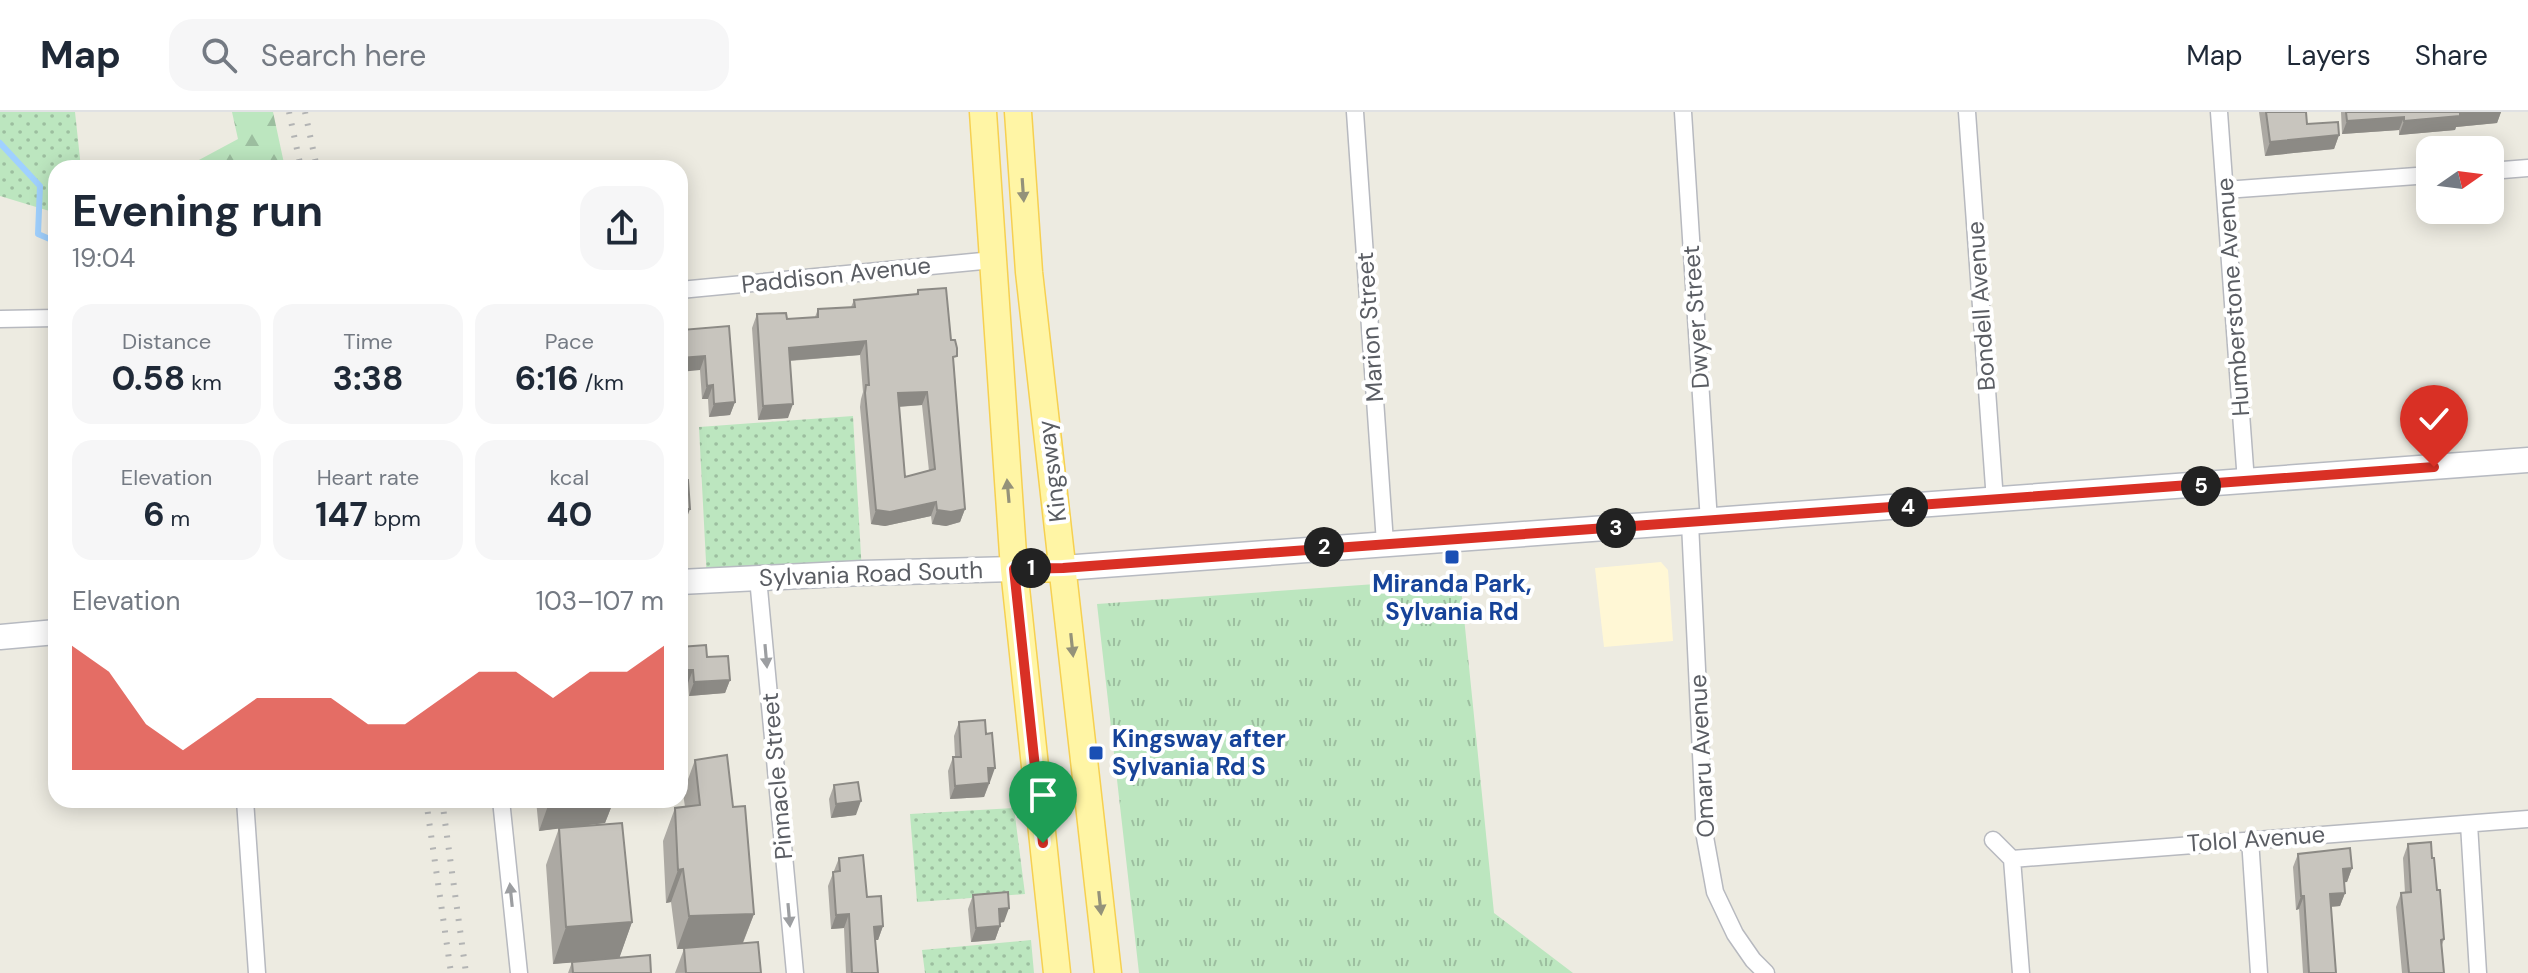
<!DOCTYPE html>
<meta charset="utf-8">
<style>
body{margin:0;font-family:"DM Sans",sans-serif;background:#f6f6f7;color:#1f2937;height:100vh;display:flex;flex-direction:column;font-size:30px;white-space:nowrap}
*{box-sizing:border-box;margin:0}
p{font-size:26px;color:#747a83}
.icon{flex:none;width:44px;height:44px;fill:none;stroke:currentColor;stroke-width:2;stroke-linecap:round;stroke-linejoin:round}
.map{position:relative;flex:1;overflow:hidden}
.drawer{position:absolute;left:48px;top:48px;width:640px;height:648px;display:flex;flex-direction:column;background:#fff;border-radius:24px;box-shadow:0 4px 20px #0003}
.drawer>*{flex:none}
.needle{width:52px;rotate:76deg}
.buttons{position:absolute;left:2416px;top:24px;display:grid;gap:16px}
.buttons a{display:grid;place-items:center;width:88px;height:88px;border-radius:16px;background:#fff;box-shadow:0 4px 20px #0003;font-size:40px}
.pin{position:absolute;display:grid;place-items:center;width:68px;height:68px;color:#fff;margin:-82px -34px;border-radius:50% 50% 50% 0;rotate:-45deg;box-shadow:0 0 8px #0007}
.pin .icon{rotate:45deg}
.km{position:absolute;width:40px;height:40px;margin:-20px;border-radius:50%;background:#222;color:#fff;font-size:22px;line-height:40px;text-align:center}
.round{display:grid;place-items:center;flex:none;width:84px;height:84px;border-radius:24px;background:#f6f6f7}
.overview{display:flex;align-items:center;justify-content:space-between;height:136px;padding:0 24px}
h1{font-size:44px;font-weight:700;line-height:60px}
.figures{display:grid;grid-template-columns:repeat(3,1fr);gap:12px;height:136px;padding:8px 24px}
.figures div{display:grid;align-content:center;border-radius:20px;background:#f6f6f7;text-align:center}
.figures b{font-size:34px;font-weight:700}
.figures small{font-size:22px;font-weight:400}
.figures p{font-size:22px}
.chart{height:224px;padding:16px 24px}
.chart p{display:flex;justify-content:space-between}
.chart svg{width:100%;height:144px;margin-top:8px;fill:#d93025;opacity:.7}
header{display:flex;align-items:center;gap:48px;box-sizing:border-box;height:112px;padding:0 40px;background:#fff;border-bottom:2px solid #e0e1e3}
header strong{font-size:38px}
nav{display:flex;gap:44px;margin-inline-start:auto;font-size:28px}
.search{width:560px;height:72px;background:#f6f6f7;display:flex;align-items:center;gap:20px;box-sizing:border-box;padding:0 28px;border-radius:24px;color:#747a83;font-size:30px}
.map>svg:first-child{display:block}
.commercial{fill:#fff7d5}
.grass{fill:url(#grass-dots)}
.forest{fill:url(#forest-firs)}
.park{fill:url(#park-tufts)}
.lines{fill:none;stroke-linecap:round;stroke-linejoin:round}
.stream{stroke:#a0d1ff;stroke-width:6}
.street-casing{stroke:#b7b9bf;stroke-width:19}
.secondary-casing{stroke:#b7bac1;stroke-width:27}
.primary-casing{stroke:#f6d051;stroke-width:29}
.street{stroke:#fff;stroke-width:16}
.secondary{stroke:#fff;stroke-width:24}
.primary{stroke:#fff5a5;stroke-width:26}
.rail{stroke:#b3b4b4;stroke-width:6;stroke-dasharray:2 10;stroke-linecap:butt}
.wall{fill:#aca9a3;fill-rule:evenodd}
.shaded-wall{fill:#8c8a85}
.building{fill:#c8c5be;stroke:#8c8a85;stroke-width:2;fill-rule:evenodd}
.oneway{fill:#94927a}
.oneway2{fill:#9c9ea1}
.route-casing{stroke:#fff;stroke-width:16}
.route{stroke:#d93025;stroke-width:10}
.transit-dot{fill:#1a4fb4;stroke:#fff;stroke-width:3}
.labels{text-anchor:middle;stroke-width:8;stroke-linejoin:round;paint-order:stroke}
.street-label{font-size:24px;fill:#5a5d63;stroke:#fff}
.transit-label{font-size:24px;font-weight:bold;fill:#164399;stroke:#fff}
</style>
<header>
<strong>Map</strong>
<div class="search"><svg class="icon" aria-label="search" viewBox="0 0 24 24"><circle cx="10" cy="10" r="6"/><path d="M15 15l6 6"/></svg>Search here</div>
<nav><a>Map</a><a>Layers</a><a>Share</a></nav>
</header>
<div class="map">
<svg width="2528" height="861" viewBox="0 0 2528 861">
<defs>
<pattern id="grass-dots" width="8" height="8" patternUnits="userSpaceOnUse" patternTransform="scale(2)"><rect width="8" height="8" fill="#bce6bf"/><path d="M2 2h.1M6 6h.1" fill="none" stroke="#9cbe9f" stroke-width="1.8" stroke-linecap="round"/></pattern>
<pattern id="forest-firs" width="22" height="20" patternUnits="userSpaceOnUse" patternTransform="scale(2)"><rect width="22" height="20" fill="#bce6bf"/><path d="M5 1l3.5 6h-7zM16 11l3.5 6h-7z" fill="#9cbe9f"/></pattern>
<pattern id="park-tufts" width="24" height="20" patternUnits="userSpaceOnUse" patternTransform="scale(2)"><rect width="24" height="20" fill="#bce6bf"/><path d="M3 7l-1-3M5 7V3M7 7l1-3M15 17l-1-3M17 17v-4M19 17l1-3" fill="none" stroke="#9cbe9f"/></pattern>
</defs>
<rect width="100%" height="100%" fill="#edebe1"/>
<path class="commercial" d="M1661,450l7,8 5,71 -69,6 -9,-79z"/>
<path class="grass" d="M0,0h75l6,56h-25v45l-56,-17z
M853,304l9,157 -155,8 -8,-154z
M1014,696l11,86 -108,8 -7,-88z
M1031,828l3,33h-109l-3,-23z"/>
<path class="forest" d="M232,0h41l12,56h-101l54,-29z"/>
<path class="park" d="M1460,466l34,335 79,60h-434l-42,-369z"/>
<g class="lines">
<path class="stream" d="M0,31l40,43 -2,48 14,6"/>
<g class="street-casing">
<path id="street" d="M1355,0l30,431
M1683,0l26,410
M1967,0l28,389
M2219,0l27,370
M2490,59l38,-3
M2225,78l205,-15
M680,178l313,-30
M0,207l56,-1
M1690,411l15,314 10,55 20,42 18,26 13,13
M758,466l37,395
M245,688l12,173
M501,688l18,173
M2469,712l9,149
M2250,727l9,134
M1993,728l19,19 516,-40
M2012,747l9,114"/>
</g>
<g class="secondary-casing">
<path id="secondary" d="M1063,456l1465,-108
M680,470l182,-9 152,-4
M0,525l56,-5"/>
</g>
<g class="primary-casing">
<path id="primary" d="M983,0l31,457 43,404
M1018,0l11,160 79,701
M1014,457l49,-1"/>
</g>
<use href="#street" class="street"/>
<use href="#secondary" class="secondary"/>
<use href="#primary" class="primary"/>
<path class="rail" d="M289,0l12,56
M305,0l12,56
M426,688l25,173
M442,688l24,173"/>
</g>
<path class="wall" d="M2259,0h47l1,12 32,11 -5,14 -69,7z
M2341,0h160l-4,11 -41,4 -1,3 -56,5v-5l-57,4z
M918,178l33,50 3,24 11,145 -5,13 -14,4 -14,-2 -1,-8 -46,10 -14,-2 -11,-117 1,-8 2,-7 -3,-37 -70,6 -2,57 -30,2 -6,-92 5,-14 30,5 28,-2 3,-8 33,-2 3,-7 62,-6zM922,293l7,66 -24,6 -6,-70z
M729,214l6,76 -5,13 -21,2 -1,-18h-6l-2,-29 -18,-40z
M680,535l27,10 23,23 -5,13 -36,3 -1,-13z
M959,610l31,60 -6,15 -34,2 -2,-28 5,-14h2l-1,-21z
M695,648l38,47 21,107 -11,29 18,30h-86l9,-24h-7l-6,-47 -5,1 -3,-62 12,-33 10,-1 -2,-14z
M834,673l22,30 -25,3 -2,-19z
M536,688h78l-9,23 -31,4 58,95 -13,36 32,15h-83l4,-11 -19,2 -7,-99 13,-37 -20,3z
M2408,732l24,14 12,81 -3,9 3,25h-42l-6,-66 5,-14h4l-2,-35z
M2298,742l54,14 -5,14h-3l1,11 -5,13 -9,1 5,66h-33l-4,-64 -3,1 -3,-43z
M839,746l28,39 16,29 -5,14h-3l3,33h-32l-2,-45 -13,1 -3,-43z
M973,783l31,27 -4,1v3l-5,14 -24,2 -3,-33z"/>
<path class="shaded-wall" d="M2473,0h28l-4,11 -41,4 -1,3 -56,5 5,-14z
M2404,5l-5,13 -57,4 5,-13z
M2339,23l-5,14 -69,7 5,-14z
M866,229l-6,14 -76,6 5,-13z
M705,244l-5,14 -20,2v-14z
M713,273l-5,14h-6l5,-13z
M927,280l-5,13 -29,2 5,-14z
M735,290l-5,13 -21,2 5,-13z
M793,292l-5,14 -30,2 5,-14z
M936,390l-5,14 -46,10 -14,-2 5,-14z
M685,397h5l-5,14h-3l-2,5v-14z
M965,397l-5,13 -14,4 -14,-2 5,-14z
M680,558h13l-5,13 -8,1z
M730,568l-5,13 -36,3 5,-14z
M988,656h7l-5,14h-7z
M989,671l-5,14 -34,2 5,-13z
M550,688h64l-9,23 -66,8z
M861,689l-5,14 -25,3 5,-14z
M2352,756l-5,14 -9,1 5,-14z
M683,757l-12,33 -5,1 12,-33z
M2345,781l-5,13 -15,1 5,-13z
M2301,784h3l-5,13 -3,1z
M1009,796l-5,14 -10,1 5,-14z
M754,802l-13,33 -64,2 12,-33z
M849,802l-5,14 -13,1 5,-14z
M632,810l-13,37 -66,5 13,-37z
M883,814l-5,14h-9l5,-13z
M1000,814l-5,14 -24,2 5,-14z"/>
<path class="building" d="M2266,0h40l1,12 31,-2 1,13 -69,7z
M2346,0h127l-13,1v3l-56,5v-4l-57,4z
M946,176l5,52h4l2,8v8l-4,1 12,152 -14,3 -14,-2 -1,-8 -46,10 -14,-2 -11,-117 1,-8h3l-3,-44 -77,7 4,56 -30,2 -6,-92 29,-1 1,6 31,-2v-8l37,-2 -1,-7 64,-6v-4zM927,280l8,77 -30,8 -7,-84z
M680,212h1l1,6 47,-4 6,76 -21,2 -1,-19 -6,1 -2,-30 -25,2z
M688,368l2,29h-5v5h-5v-33z
M706,533l1,12 21,-1 2,24 -36,2 -1,-12h-13v-23z
M985,608l1,14 6,-1 3,35h-7l1,15 -34,3 -2,-29h8l-2,-35z
M727,643l6,52 12,-1 9,108 -65,2 -6,-47 -5,1 -3,-62 25,-3 -5,-45z
M858,670l3,19 -25,3 -2,-19z
M622,711l10,99 -66,5 -7,-99z
M2431,730l1,16h2l3,32h3l4,49 -3,1 3,33h-35l-8,-80 10,-1 -3,-48z
M2350,736l2,20 -9,1 2,24 -15,1 6,79h-27l-5,-77h-3l-3,-42z
M863,743l4,42 14,-1 2,30 -9,1 4,46h-26l-3,-59 -13,1 -3,-43 7,-1 -1,-13z
M1008,780l1,16 -10,1 1,17 -24,2 -3,-33z
M758,830l3,31h-75l-2,-25z
M650,843l1,18h-78l-1,-11z"/>
<defs><path id="oneway-solid" d="M-6-.8H1V-3.2L6.5 0L1 3.2V.8H-6Z" transform="scale(2)"/></defs>
<g class="oneway">
<use href="#oneway-solid" transform="translate(1023 78) rotate(86)"/>
<use href="#oneway-solid" transform="translate(1008 379) rotate(-95)"/>
<use href="#oneway-solid" transform="translate(1072 533) rotate(84)"/>
<use href="#oneway-solid" transform="translate(1100 791) rotate(84)"/>
</g>
<g class="oneway2">
<use href="#oneway-solid" transform="translate(766 544) rotate(85)"/>
<use href="#oneway-solid" transform="translate(511 783) rotate(-96)"/>
<use href="#oneway-solid" transform="translate(789 803) rotate(85)"/>
</g>
<g class="lines">
<g class="route-casing">
<path id="route" d="M1043,731l-29,-274 49,-1 1371,-101"/>
</g>
<use href="#route" class="route"/>
</g>
<g class="transit-dot">
<rect x="1444" y="437" width="16" height="16" rx="4"/>
<rect x="1088" y="633" width="16" height="16" rx="4"/>
</g>
<g class="labels">
<g class="street-label">
<text transform="translate(836 163) rotate(-6)" y="8">Paddison Avenue</text>
<text transform="translate(2233 185) rotate(-94)" y="8">Humberstone Avenue</text>
<text transform="translate(1981 194) rotate(-94)" y="8">Bondell Avenue</text>
<text transform="translate(1696 205) rotate(-94)" y="8">Dwyer Street</text>
<text transform="translate(1370 215) rotate(-94)" y="8">Marion Street</text>
<text transform="translate(1052 359) rotate(-97)" y="8">Kingsway</text>
<text transform="translate(871 462) rotate(-2)" y="8">Sylvania Road South</text>
<text transform="translate(1702 644) rotate(-93)" y="8">Omaru Avenue</text>
<text transform="translate(777 664) rotate(-95)" y="8">Pinnacle Street</text>
<text transform="translate(2256 727) rotate(-4)" y="8">Tolol Avenue</text>
</g>
<g class="transit-label">
<text x="1452" y="480">Miranda Park,<tspan x="1452" dy="28">Sylvania Rd</tspan></text>
<text x="1112" y="635" text-anchor="start">Kingsway after<tspan x="1112" dy="28">Sylvania Rd S</tspan></text>
</g>
</g>
</svg>
<div class="buttons">
<a><svg class="needle" viewBox="-14 -14 28 28"><path d="M0-13l5 13h-10z" fill="#e53935"/><path d="M0 13l5-13h-10z" fill="#747a83"/></svg></a>
</div>
<div class="pin" style="left:1043px;top:731px;background:#1e9e55"><svg class="icon" aria-label="arrive" viewBox="0 0 24 24"><path d="M6 21V4h12l-3 4 3 4H6"/></svg></div>
<div class="pin" style="left:2434px;top:355px;background:#d93025"><svg class="icon" aria-label="check" viewBox="0 0 24 24"><path d="M5 12l5 5 9-10"/></svg></div>
<b class="km" style="left:1031px;top:456px">1</b>
<b class="km" style="left:1324px;top:435px">2</b>
<b class="km" style="left:1616px;top:416px">3</b>
<b class="km" style="left:1908px;top:395px">4</b>
<b class="km" style="left:2201px;top:374px">5</b>
<section class="drawer">
<div class="overview"><div><h1>Evening run</h1><p>19:04</p></div><a class="round"><svg class="icon" aria-label="share" viewBox="0 0 24 24"><path d="M12 15V3M7 8l5-5 5 5M5 13v7h14v-7"/></svg></a></div>
<div class="figures">
<div><p>Distance</p><b>0.58<small> km</small></b></div>
<div><p>Time</p><b>3:38</b></div>
<div><p>Pace</p><b>6:16<small> /km</small></b></div>
</div>
<div class="figures">
<div><p>Elevation</p><b>6<small> m</small></b></div>
<div><p>Heart rate</p><b>147<small> bpm</small></b></div>
<div><p>kcal</p><b>40</b></div>
</div>
<div class="chart"><p><span>Elevation</span>103–107 m</p>
<svg viewBox="0 0 160 44" preserveAspectRatio="none"><path d="M0 44V6L10 14L20 30L30 38L40 30L50 22L60 22L70 22L80 30L90 30L100 22L110 14L120 14L130 22L140 14L150 14L160 6V44z"/></svg>
</div>
</section>
</div>
